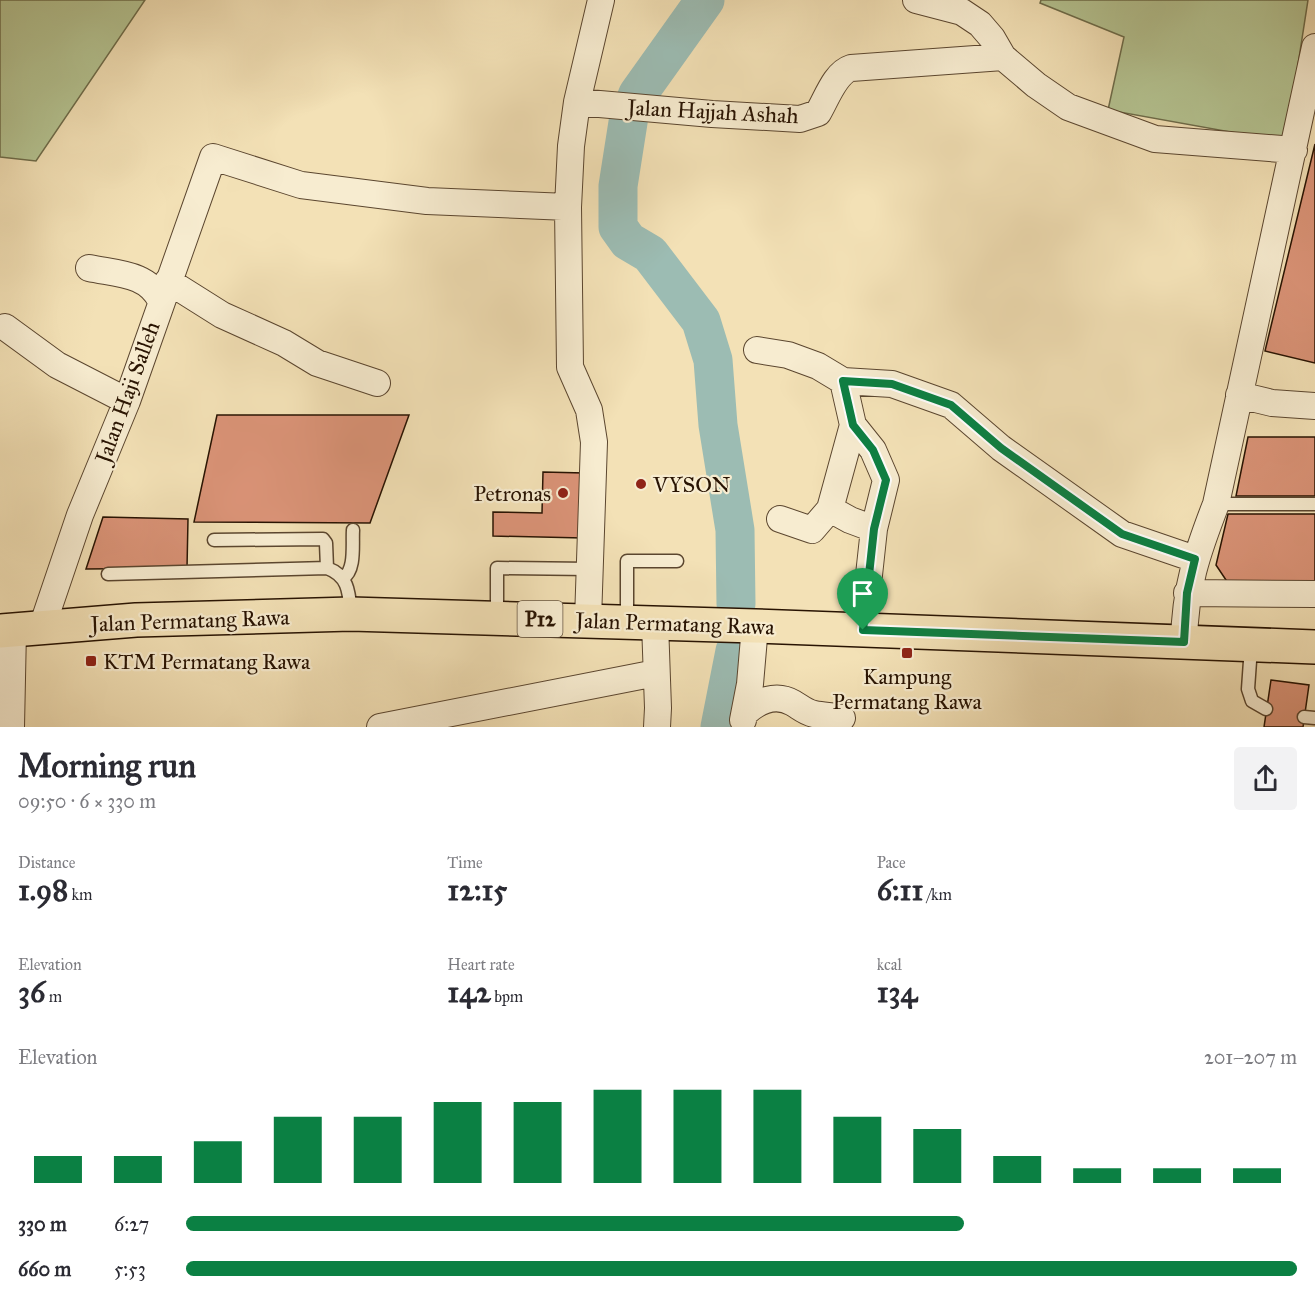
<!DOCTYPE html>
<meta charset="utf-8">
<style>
body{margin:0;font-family:"IM FELL Great Primer",serif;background:#f2f2f3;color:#2b2b33;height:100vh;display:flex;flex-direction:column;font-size:22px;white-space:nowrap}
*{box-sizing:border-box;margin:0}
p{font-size:20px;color:#7c7c81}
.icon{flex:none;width:33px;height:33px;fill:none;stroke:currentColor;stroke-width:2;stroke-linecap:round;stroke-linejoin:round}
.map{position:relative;height:727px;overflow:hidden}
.side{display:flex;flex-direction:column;background:#fff;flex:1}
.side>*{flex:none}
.pin{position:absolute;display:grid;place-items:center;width:51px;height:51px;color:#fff;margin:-62px -26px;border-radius:50% 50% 50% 0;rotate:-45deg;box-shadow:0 0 6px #0007}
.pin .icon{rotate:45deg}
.round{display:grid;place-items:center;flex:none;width:63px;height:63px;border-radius:6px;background:#f2f2f3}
.overview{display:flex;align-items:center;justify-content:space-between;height:102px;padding:0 18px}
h1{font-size:33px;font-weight:800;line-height:45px}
.metrics{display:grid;grid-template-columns:repeat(3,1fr);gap:9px;height:102px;padding:6px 18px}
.metrics div{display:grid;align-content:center}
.metrics b{font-size:30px;font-weight:800}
.metrics small{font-size:16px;font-weight:400}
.metrics p{font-size:16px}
.chart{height:168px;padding:12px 18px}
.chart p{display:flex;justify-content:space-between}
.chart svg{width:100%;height:108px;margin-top:6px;stroke:#0b8043;stroke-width:6}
ul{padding:0 18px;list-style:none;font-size:20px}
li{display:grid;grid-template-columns:96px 72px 1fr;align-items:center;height:45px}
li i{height:15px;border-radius:8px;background:#0b8043}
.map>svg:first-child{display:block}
.green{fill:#b5c492;stroke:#6e6c4a;stroke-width:1.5}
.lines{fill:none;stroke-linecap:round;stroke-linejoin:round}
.river{stroke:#9cbcb3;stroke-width:39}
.building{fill:#da9377;stroke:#281302;stroke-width:1.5}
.service-casing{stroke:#5b462f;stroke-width:15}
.minor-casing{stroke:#5b462f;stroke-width:28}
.primary-casing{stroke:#281302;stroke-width:36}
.service{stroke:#f7ecd0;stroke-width:12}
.minor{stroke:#f7ecd0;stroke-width:26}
.primary{stroke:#f3e1b6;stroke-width:33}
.route-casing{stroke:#fff;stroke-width:12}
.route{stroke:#0b8043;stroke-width:8}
.poi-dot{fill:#8f2418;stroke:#f7ecd0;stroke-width:2}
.labels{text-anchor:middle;stroke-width:4.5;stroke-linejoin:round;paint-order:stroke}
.shield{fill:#f7ecd0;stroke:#665440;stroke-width:1.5}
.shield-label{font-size:21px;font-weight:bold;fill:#281302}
.street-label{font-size:22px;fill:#281302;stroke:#f7ecd0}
.poi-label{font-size:22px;fill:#281302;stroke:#f7ecd0;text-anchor:start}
</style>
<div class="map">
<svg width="1315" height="727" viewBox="0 0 1315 727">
<rect width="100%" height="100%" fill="#f3e1b6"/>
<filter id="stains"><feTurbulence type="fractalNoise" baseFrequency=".00333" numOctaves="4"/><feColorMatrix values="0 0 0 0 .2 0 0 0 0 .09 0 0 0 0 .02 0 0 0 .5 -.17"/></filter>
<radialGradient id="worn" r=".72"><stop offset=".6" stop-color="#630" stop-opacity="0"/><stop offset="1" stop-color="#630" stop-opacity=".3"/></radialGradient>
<path class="green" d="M0,0h145l-109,161 -36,-4z
M1041,0h267l-22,142 -178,-32 16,-73 -84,-34z"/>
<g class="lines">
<path class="river" d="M705,0l-67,94 -9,22 -11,70v41l10,14 22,13 51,67 12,39 5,65 17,105 1,74
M720,727l15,-76"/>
</g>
<path class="building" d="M1315,144v219l-50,-12z
M217,415h192l-39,108 -176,-1z
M1248,437h67v59h-79z
M543,472l41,1 -1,65 -90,-2v-24l49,1z
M1228,514h87v68l-87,1 -12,-18z
M103,517l85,2 -1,49 -101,1z
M1271,680l38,5 -6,42h-39z"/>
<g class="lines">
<g class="service-casing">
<path id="service" d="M1216,504h99
M214,540l109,-1 3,4 1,25
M108,574l219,-6c22,8 22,25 24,46
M343,578c13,-8 9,-34 10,-48
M497,618v-50l93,1
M627,621v-60h50
M1251,647l-3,42 4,12 14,8
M1304,717l11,1"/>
</g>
<g class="minor-casing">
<path id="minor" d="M916,0l46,12 18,12 12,14 11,19 33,28 32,22 87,32 139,11
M577,102l135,12 88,5 18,-6c9,-15 17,-40 33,-45l152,-11
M89,268c28,6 59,5 72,33
M168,281l54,34 62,28 33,20 60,20
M5,327l52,38 70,36
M757,350l31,5 30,11 25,15 49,3 59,21 50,43 121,86 73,25
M843,381l10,44 20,25 13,30 -12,49 -11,101
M1239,395l33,8 43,3
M830,509l20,11 24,9
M780,519l32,11 18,-21 23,-84
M1187,593l128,1
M588,620l6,-178 -5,-32 -19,-43 -2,-160 3,-61 6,-44 24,-102
M655,623l3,85 -1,19
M42,627l38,-112 47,-114 86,-244 88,28 126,16 141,6
M1184,642c1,-54 13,-89 32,-138l99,-457
M745,713c13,-12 31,-20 48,-10 7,4 12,9 21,11 9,2 19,2 28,4
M743,720l7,-36 5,-58
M11,727l2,-97
M380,727l276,-54"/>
</g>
<g class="primary-casing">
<path id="primary" d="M0,631l136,-11 215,-6 404,12 560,21"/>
</g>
<use href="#service" class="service"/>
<use href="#minor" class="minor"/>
<use href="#primary" class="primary"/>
</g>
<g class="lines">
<g class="route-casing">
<path id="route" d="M843,381l49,3 59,21 50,43 121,86 73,25 -8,34 -3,49 -321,-12 11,-101 12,-49 -13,-30 -20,-25z"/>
</g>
<use href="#route" class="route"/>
</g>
<g class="poi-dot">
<circle cx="641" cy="484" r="6"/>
<circle cx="563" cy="493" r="6"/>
<rect x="901" y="647" width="12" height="12" rx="3"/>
<rect x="85" y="655" width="12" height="12" rx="3"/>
</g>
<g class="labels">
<rect class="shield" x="517.5" y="601" width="45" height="36" rx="4.5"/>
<g class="shield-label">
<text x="540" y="626">P12</text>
</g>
<g class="street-label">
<text transform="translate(713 111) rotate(3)" y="8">Jalan Hajjah Ashah</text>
<text transform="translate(127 392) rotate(-70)" y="8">Jalan Haji Salleh</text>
<text transform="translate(190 620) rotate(-2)" y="8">Jalan Permatang Rawa</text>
<text transform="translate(675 623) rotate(2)" y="8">Jalan Permatang Rawa</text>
</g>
<g class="poi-label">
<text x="653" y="492">VYSON</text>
<text x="551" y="501" text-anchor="end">Petronas</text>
<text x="103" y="669">KTM Permatang Rawa</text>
<text x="907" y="684" text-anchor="middle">Kampung<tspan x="907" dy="25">Permatang Rawa</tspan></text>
</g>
</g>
<rect width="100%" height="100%" filter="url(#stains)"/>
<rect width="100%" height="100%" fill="url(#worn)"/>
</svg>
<div class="pin" style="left:863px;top:630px;background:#1e9e55"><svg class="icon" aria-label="arrive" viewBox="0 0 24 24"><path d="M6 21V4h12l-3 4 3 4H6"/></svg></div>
</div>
<section class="side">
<div class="overview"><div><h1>Morning run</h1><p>09:50 · 6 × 330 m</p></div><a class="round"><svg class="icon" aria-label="share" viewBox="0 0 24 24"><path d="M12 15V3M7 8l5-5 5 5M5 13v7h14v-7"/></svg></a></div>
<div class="metrics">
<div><p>Distance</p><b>1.98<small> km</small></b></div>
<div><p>Time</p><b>12:15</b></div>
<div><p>Pace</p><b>6:11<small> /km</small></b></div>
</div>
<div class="metrics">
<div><p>Elevation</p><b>36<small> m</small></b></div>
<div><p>Heart rate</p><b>142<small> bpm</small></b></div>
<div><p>kcal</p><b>134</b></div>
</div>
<div class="chart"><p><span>Elevation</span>201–207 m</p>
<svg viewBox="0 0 160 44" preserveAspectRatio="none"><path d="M5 44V33M15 44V33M25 44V27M35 44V17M45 44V17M55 44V11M65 44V11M75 44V6M85 44V6M95 44V6M105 44V17M115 44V22M125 44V33M135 44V38M145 44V38M155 44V38"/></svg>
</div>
<ul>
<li><b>330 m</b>6:27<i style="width:70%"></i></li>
<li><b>660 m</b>5:53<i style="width:100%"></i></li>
</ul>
</section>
